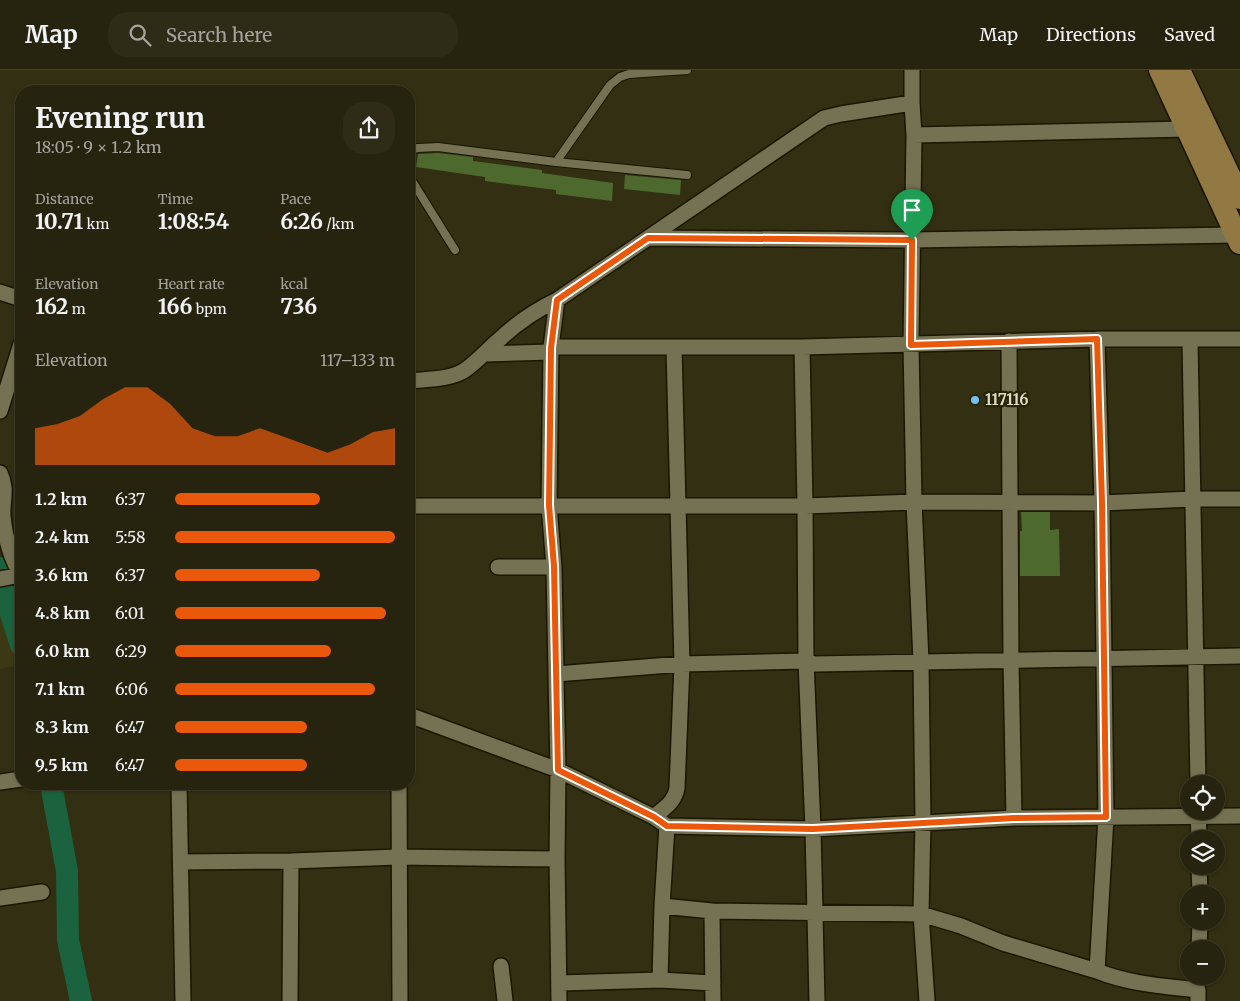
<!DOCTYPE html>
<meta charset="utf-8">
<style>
body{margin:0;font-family:Merriweather,serif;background:#2e2b17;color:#f1f3f6;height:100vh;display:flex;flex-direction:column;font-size:19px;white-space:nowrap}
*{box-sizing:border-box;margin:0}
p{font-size:16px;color:#a4a49e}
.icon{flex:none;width:28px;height:28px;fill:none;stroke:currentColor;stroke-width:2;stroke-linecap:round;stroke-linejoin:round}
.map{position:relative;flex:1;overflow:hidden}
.side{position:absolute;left:15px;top:15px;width:400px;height:705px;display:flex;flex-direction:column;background:#26230e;border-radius:20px;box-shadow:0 1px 4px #0004,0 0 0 1px #42402e}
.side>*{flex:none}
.buttons{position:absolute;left:1180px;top:705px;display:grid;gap:10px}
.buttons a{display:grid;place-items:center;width:45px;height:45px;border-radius:50%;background:#26230e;box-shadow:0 1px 4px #0004,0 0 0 1px #42402e;font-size:25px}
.pin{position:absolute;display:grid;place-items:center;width:42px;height:42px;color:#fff;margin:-51px -21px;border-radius:50% 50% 50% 0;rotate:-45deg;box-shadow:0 0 5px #0007}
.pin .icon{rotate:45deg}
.round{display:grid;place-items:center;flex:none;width:52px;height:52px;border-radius:20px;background:#2e2b17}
.headline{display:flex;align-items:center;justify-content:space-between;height:85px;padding:0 20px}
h1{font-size:28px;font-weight:700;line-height:38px}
.metrics{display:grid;grid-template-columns:repeat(3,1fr);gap:8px;height:85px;padding:5px 20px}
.metrics div{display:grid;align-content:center}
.metrics b{font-size:21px;font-weight:700}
.metrics small{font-size:14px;font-weight:400}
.metrics p{font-size:14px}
.chart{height:140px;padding:10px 20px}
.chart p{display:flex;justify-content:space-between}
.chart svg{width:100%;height:90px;margin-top:5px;fill:#ea580c;opacity:.7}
ul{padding:0 20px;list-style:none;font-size:16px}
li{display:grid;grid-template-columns:80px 60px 1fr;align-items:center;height:38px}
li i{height:12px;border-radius:6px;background:#ea580c}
header{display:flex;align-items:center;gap:30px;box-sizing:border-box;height:70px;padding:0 25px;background:#26230e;border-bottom:1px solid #42402e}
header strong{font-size:24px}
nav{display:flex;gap:28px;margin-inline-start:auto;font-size:18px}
.search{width:350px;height:45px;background:#2e2b17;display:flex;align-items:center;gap:12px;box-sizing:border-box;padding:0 18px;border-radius:20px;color:#a4a49e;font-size:19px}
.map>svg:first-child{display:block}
.built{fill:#3c3813}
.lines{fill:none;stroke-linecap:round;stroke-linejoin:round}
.river{stroke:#1b623e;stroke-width:22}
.building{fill:#4d692e}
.lane-casing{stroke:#1a1700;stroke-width:10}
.street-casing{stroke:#1a1700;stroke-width:18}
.primary-casing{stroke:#1a1700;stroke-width:25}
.lane{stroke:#757253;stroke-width:8}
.street{stroke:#757253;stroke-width:15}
.primary{stroke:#927943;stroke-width:22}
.route-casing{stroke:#fff;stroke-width:10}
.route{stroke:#ea580c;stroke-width:6}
.poi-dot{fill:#6dc2f3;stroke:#282507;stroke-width:2}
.labels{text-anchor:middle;stroke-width:4.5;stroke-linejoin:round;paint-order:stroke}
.poi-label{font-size:15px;font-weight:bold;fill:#dddccb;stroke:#282507;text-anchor:start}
</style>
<header>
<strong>Map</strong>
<div class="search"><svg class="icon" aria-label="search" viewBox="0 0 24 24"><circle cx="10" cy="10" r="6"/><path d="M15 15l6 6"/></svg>Search here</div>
<nav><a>Map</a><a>Directions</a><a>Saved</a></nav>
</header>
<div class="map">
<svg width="1240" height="931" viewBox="0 0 1240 931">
<rect width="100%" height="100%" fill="#322f12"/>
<path class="built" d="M5,508l16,63v24l-21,4v-90z"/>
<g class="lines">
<path class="river" d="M0,498l10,43 11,34
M51,714l16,87 1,69 13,61"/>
</g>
<path class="building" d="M438,83l35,4v4l69,9v3l71,10 -1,18 -56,-7v-4l-71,-9v-4l-69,-10 2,-13z
M625,105l56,5 -1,15 -56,-6z
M1021,442h29v18l9,-1 1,47h-40v-45h2z"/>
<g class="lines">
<g class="lane-casing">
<path id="lane" d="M409,80l9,-2 20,-1 118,15 54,-77 10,-8 9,-3 58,-4
M556,92l131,13
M409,106l46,74"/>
</g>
<g class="street-casing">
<path id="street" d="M912,0v33l2,32 -3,210 3,157 7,159 2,162 -2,91 6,87
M914,65l274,-6
M648,168l264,2 324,-5
M0,222l21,7
M557,230l-6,47 -2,158 5,62 2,107 2,96 -1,89 2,142
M1009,271l2,319 3,158
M1190,271l8,443
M551,277h251l295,-8h143
M802,277l3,159 1,155 7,168 4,172
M485,284l66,-2
M409,311c18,-2 41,-1 56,-11 13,-9 23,-21 35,-31 17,-16 36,-29 57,-39l267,-182 17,-4 71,-11
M0,341l21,-67
M0,403c8,17 2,26 3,43 2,18 6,38 15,53l-2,7
M409,436h396l109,-4 188,1 90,-4h48
M498,497h56
M0,509l16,-3 5,2
M556,604l126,-10 124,-3 9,3 425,-8
M409,645l149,55 96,47 13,9 146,3 201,-11 226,-2
M0,712l21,-3
M179,714l4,217
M399,714l1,217
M1198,741l1,28
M654,747c10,-9 21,-15 23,-29l5,-124 -8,-316
M667,756l-5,80 50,5 209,3 40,12 42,17 94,28c32,13 67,15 101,19v11
M182,792l109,-1 107,-4 159,2
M1199,796l1,28
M0,828l42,-6
M712,841l1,90
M1199,879l1,-28
M501,896l4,35
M1097,901l9,-154 -4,-314 -5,-164
M660,910l2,-74
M560,913l100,-3 53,3
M290,931l1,-140"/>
</g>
<g class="primary-casing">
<path id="primary" d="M1160,0l80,173
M1179,0l61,128"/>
</g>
<use href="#lane" class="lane"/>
<use href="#street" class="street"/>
<use href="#primary" class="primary"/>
</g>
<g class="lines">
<g class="route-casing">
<path id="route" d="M648,168l264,2 -1,105 186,-6 5,164 4,314 -92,1 -201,11 -146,-3 -13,-9 -96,-47 -4,-204 -5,-61 2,-157 6,-48z"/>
</g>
<use href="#route" class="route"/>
</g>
<circle class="poi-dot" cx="975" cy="330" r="5"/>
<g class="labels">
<g class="poi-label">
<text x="985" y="335">117116</text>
</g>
</g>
</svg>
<div class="buttons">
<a><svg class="icon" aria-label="locate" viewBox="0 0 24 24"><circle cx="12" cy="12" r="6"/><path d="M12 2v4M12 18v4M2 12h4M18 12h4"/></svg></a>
<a><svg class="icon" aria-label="layers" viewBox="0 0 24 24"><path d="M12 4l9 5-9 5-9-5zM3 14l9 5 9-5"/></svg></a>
<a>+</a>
<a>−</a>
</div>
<div class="pin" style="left:912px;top:170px;background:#1e9e55"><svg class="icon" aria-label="arrive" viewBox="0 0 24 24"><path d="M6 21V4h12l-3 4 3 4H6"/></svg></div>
<section class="side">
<div class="headline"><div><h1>Evening run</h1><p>18:05 · 9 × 1.2 km</p></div><a class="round"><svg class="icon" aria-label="share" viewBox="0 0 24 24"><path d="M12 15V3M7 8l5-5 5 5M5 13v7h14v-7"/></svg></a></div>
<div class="metrics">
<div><p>Distance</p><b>10.71<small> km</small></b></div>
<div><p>Time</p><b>1:08:54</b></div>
<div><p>Pace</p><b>6:26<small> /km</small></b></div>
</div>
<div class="metrics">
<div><p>Elevation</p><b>162<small> m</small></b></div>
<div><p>Heart rate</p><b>166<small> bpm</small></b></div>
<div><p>kcal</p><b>736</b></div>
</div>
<div class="chart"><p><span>Elevation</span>117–133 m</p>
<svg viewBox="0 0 160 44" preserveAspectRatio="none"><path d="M0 44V26L10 24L20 20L30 12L40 6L50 6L60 14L70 26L80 30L90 30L100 26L110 30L120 34L130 38L140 34L150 28L160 26V44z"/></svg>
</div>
<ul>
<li><b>1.2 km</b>6:37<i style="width:66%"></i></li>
<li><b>2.4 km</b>5:58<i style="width:100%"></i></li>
<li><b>3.6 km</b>6:37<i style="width:66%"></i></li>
<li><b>4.8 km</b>6:01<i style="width:96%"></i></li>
<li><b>6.0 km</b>6:29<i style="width:71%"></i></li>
<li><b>7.1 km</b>6:06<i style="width:91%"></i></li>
<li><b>8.3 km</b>6:47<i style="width:60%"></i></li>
<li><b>9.5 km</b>6:47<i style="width:60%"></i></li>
</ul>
</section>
</div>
